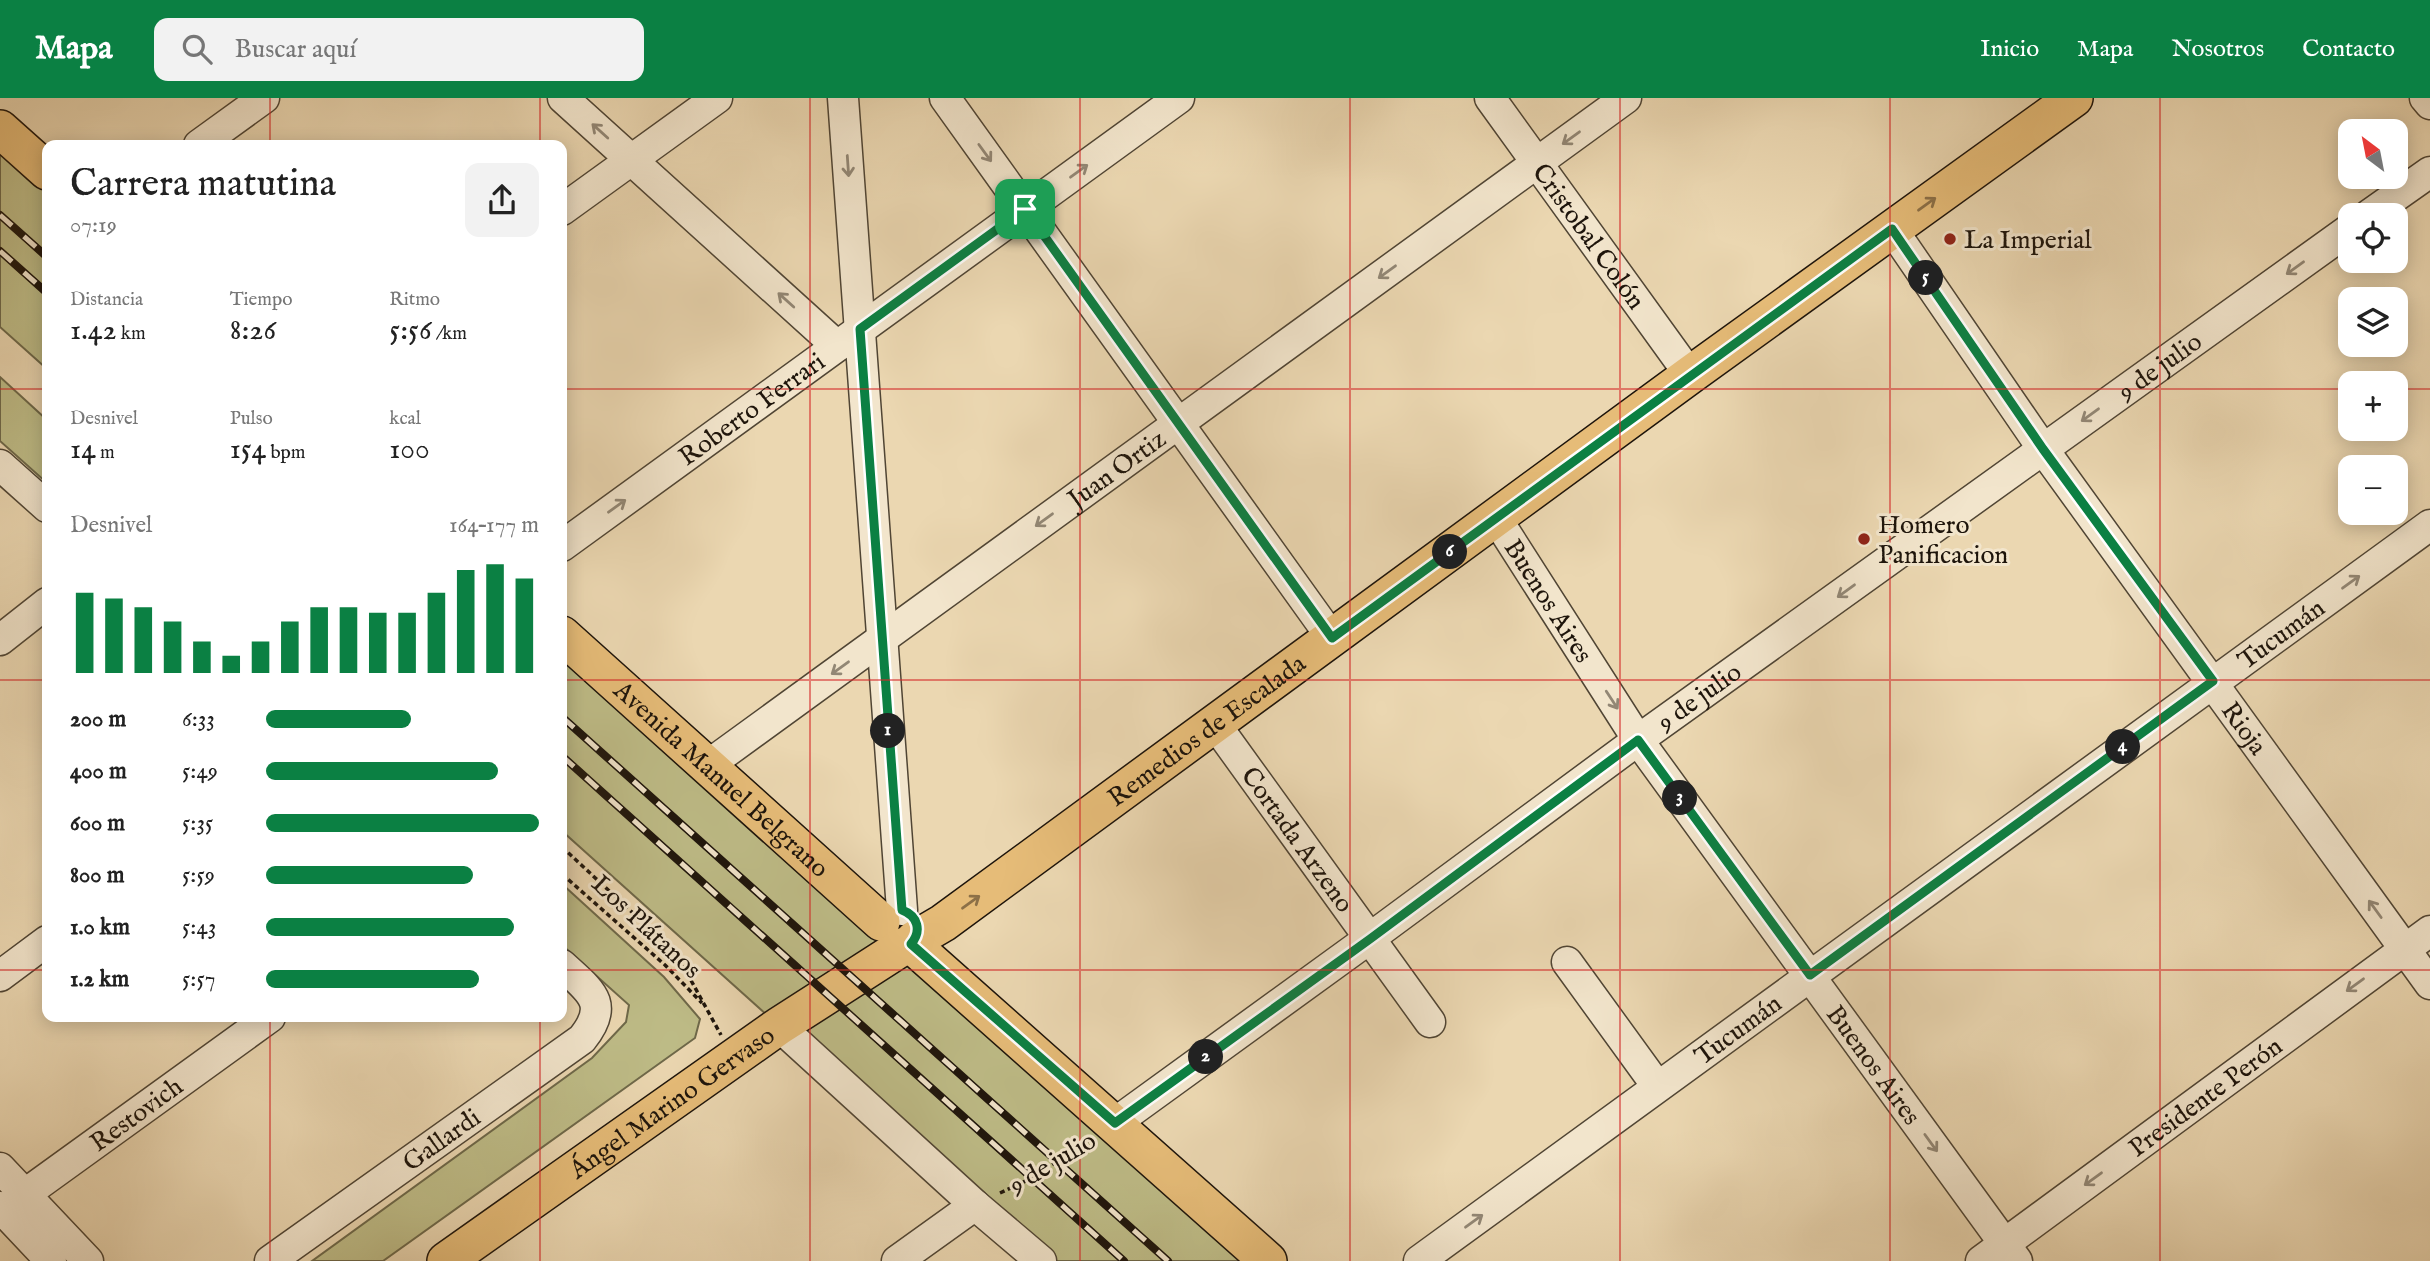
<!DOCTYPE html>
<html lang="es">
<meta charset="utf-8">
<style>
body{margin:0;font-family:"IM FELL English",serif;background:#f2f2f2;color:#222;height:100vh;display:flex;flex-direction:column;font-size:26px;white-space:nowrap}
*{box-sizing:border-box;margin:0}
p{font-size:23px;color:#767676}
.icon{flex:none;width:38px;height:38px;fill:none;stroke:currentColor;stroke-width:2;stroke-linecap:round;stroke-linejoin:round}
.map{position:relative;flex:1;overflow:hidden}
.sheet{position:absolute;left:42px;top:42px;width:525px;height:882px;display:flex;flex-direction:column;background:#fff;border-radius:14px;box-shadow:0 4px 18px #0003}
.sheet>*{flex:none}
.needle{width:46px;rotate:328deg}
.fabs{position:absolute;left:2338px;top:21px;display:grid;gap:14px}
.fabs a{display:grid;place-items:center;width:70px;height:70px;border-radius:14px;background:#fff;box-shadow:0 4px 18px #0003;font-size:35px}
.pin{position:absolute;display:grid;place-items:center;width:60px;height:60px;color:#fff;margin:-30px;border-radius:14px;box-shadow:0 4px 10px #0006}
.km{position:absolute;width:35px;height:35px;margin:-18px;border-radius:50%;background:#222;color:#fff;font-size:19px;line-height:35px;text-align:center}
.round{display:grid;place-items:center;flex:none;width:74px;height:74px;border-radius:14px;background:#f2f2f2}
.head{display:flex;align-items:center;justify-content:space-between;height:119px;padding:0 28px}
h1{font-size:38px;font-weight:600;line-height:52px}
.metrics{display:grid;grid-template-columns:repeat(3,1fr);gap:10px;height:119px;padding:7px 28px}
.metrics div{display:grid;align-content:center}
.metrics b{font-size:30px;font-weight:600}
.metrics small{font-size:19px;font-weight:400}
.metrics p{font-size:19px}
.chart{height:196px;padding:14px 28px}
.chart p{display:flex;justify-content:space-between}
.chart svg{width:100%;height:126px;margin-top:7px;stroke:#0b8043;stroke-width:6}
ul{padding:0 28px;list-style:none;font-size:23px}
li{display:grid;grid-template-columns:112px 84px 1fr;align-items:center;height:52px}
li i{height:18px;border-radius:9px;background:#0b8043}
header{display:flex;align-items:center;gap:42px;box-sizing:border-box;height:98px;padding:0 35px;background:#0b8043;color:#fff}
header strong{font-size:33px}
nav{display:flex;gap:38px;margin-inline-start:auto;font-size:24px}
.search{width:490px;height:63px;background:#f2f2f2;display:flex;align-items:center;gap:18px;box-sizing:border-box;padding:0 24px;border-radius:14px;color:#767676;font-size:26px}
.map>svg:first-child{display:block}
.green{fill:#bebc87;stroke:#6e6849;stroke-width:2}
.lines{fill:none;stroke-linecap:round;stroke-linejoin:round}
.minor-casing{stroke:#504534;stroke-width:33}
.major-casing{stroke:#1d140b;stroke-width:40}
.path{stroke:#1d140b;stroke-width:3.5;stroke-dasharray:5 3.5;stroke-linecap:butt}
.minor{stroke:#f2e5cc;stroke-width:30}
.major{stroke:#e6bc78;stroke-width:37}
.rail-casing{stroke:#1d140b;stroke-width:8}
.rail{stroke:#f2e5cc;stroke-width:5;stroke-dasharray:16;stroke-linecap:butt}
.oneway{stroke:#928775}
.oneway2{stroke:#8c7047}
.route-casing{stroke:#fff;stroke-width:14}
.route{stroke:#0b8043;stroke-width:9}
.grid{fill:none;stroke:#d62828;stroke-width:2;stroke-opacity:0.55}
.poi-dot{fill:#8f2418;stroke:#f2e5cc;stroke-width:2.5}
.labels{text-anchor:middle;stroke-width:6;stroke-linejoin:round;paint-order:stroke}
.street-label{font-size:26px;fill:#1d140b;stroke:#f2e5cc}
.poi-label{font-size:26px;fill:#1d140b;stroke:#f2e5cc;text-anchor:start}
</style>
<header>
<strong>Mapa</strong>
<div class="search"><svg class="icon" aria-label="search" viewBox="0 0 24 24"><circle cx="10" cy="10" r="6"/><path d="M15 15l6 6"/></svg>Buscar aquí</div>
<nav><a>Inicio</a><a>Mapa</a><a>Nosotros</a><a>Contacto</a></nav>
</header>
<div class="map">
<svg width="2430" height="1163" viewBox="0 0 2430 1163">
<rect width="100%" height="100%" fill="#ebd7b1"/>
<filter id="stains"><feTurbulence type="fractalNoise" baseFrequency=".00286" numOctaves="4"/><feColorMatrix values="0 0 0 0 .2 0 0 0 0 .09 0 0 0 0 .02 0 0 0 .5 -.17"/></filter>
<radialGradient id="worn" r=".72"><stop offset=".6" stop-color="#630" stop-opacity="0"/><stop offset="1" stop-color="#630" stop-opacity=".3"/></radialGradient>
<path class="green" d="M0,31l47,42v198l-47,-42z
M0,279l47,43v63l-47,-42z
M562,537l706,626h-227l-479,-430z
M562,786l102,93 36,42 -5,19 -312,223h-71l280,-203 34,-36 3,-17 -67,-60z"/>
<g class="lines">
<g class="minor-casing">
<g id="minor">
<path d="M563,0l274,248"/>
<path d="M843,0l59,812"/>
<path d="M945,0l387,540"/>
<path id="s1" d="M1490,0l200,277"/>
<path d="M2425,0l5,6"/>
<path d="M199,47l65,-47"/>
<path d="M562,112l155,-112"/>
<path d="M2369,117l61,-43"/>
<path id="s2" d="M1892,131l151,220 387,535"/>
<path d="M0,367l47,42"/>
<path id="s3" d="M1496,420l142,222 379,521"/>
<path id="s4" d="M562,448l617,-448"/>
<path d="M0,542l47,-37"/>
<path id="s5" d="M1215,626l215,298"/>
<path id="s6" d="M707,668l919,-668"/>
<path d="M1567,864l90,124"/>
<path d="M0,878l47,-35"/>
<path d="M779,928l196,179 66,56"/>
<path id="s7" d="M1115,1025l255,-185 268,-198 712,-511"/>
<path d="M0,1070l88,93"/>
<path d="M0,1109l51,54"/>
<path id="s8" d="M3,1112l267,-193"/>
<path id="s9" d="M270,1163l312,-222c29,-36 8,-48 -20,-74"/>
<path d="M897,1163l78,-56"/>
<path id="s10" d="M1419,1163l1011,-736"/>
<path id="s11" d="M1981,1163l449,-330"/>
</g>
</g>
<g class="major-casing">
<g id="major">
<path d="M0,31l47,42"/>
<path id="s12" d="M562,537l319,287"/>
<path id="s13" d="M914,842l29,-17 747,-548 384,-277"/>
<path d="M911,846l357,317"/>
<path id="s14" d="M446,1163l333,-235 123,-79"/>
</g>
</g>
<path class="path" d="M562,749l114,106 45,82
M562,776l103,91 37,38
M1000,1095l32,-15 58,-38"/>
<use href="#minor" class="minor"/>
<use href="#major" class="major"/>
<g class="rail-casing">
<path id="rail" d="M0,117l47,42
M0,153l47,42
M562,619l606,544
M562,658l562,505"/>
</g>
<use href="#rail" class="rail"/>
</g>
<defs><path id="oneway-shaft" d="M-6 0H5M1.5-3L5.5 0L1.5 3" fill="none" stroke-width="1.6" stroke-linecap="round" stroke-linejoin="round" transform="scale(1.75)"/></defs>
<g class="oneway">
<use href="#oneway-shaft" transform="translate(600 33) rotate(-138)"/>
<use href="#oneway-shaft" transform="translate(1571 40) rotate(144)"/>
<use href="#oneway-shaft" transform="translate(985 55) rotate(54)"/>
<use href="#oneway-shaft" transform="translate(848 68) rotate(86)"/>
<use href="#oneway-shaft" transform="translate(1079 73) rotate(-36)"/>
<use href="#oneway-shaft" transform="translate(2295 170) rotate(144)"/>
<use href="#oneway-shaft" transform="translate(1387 174) rotate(144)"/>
<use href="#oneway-shaft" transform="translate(786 202) rotate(-138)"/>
<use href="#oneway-shaft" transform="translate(2090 317) rotate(144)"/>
<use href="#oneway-shaft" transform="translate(617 408) rotate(-36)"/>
<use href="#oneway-shaft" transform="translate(1044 422) rotate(144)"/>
<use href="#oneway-shaft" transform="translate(2351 484) rotate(-36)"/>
<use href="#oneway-shaft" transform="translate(1846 493) rotate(144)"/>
<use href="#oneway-shaft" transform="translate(840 570) rotate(144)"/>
<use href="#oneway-shaft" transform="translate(1612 602) rotate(57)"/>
<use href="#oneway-shaft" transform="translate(2375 811) rotate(-126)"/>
<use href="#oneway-shaft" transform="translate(2355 887) rotate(144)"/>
<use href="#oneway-shaft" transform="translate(1931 1045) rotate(54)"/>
<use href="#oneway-shaft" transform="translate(2093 1081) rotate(144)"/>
<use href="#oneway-shaft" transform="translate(1474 1123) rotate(-36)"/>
</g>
<g class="oneway2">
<use href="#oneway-shaft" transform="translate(1927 106) rotate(-36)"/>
<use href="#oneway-shaft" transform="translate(971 804) rotate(-36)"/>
</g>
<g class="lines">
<g class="route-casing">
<path id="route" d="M1025,111l307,429 560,-409 151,220 170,232 -403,294 -172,-235 -268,199 -255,184 -204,-179c11,-13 7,-28 -9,-34l-42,-581z"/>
</g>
<use href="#route" class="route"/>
</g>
<path class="grid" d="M270,0v47M540,0v47M810,0v1163M1080,0v1163M1350,0v1163M1620,0v1163M1890,0v1163M2160,0v1163M0,291h47M562,291h1788M2396,291h34M0,582h47M562,582h1868M0,872h47M562,872h1868M270,919v244M540,919v244"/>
<g class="poi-dot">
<circle cx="1950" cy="141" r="7"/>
<circle cx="1864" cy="441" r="7"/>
</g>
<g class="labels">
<g class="street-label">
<text dy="9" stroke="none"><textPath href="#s1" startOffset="170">Cristobal Colón</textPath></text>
<text dy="9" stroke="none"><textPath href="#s7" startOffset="1290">9 de julio</textPath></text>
<text dy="9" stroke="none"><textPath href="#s4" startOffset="234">Roberto Ferrari</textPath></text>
<text dy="9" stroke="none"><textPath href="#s6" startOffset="506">Juan Ortiz</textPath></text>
<text dy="9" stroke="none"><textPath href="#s3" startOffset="98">Buenos Aires</textPath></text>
<text dy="9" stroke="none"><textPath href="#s10" startOffset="1066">Tucumán</textPath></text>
<text dy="9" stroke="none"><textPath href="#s7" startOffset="723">9 de julio</textPath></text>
<text dy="9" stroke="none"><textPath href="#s2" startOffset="611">Rioja</textPath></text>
<text dy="9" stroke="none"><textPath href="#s13" startOffset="360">Remedios de Escalada</textPath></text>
<text dy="9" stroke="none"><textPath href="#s12" startOffset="215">Avenida Manuel Belgrano</textPath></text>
<text dy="9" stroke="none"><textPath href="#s5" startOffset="142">Cortada Arzeno</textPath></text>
<text transform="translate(647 828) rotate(43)" y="9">Los Plátanos</text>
<text dy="9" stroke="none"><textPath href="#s10" startOffset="394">Tucumán</textPath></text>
<text dy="9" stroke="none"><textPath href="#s3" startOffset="665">Buenos Aires</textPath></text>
<text dy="9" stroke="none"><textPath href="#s11" startOffset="278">Presidente Perón</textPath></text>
<text dy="9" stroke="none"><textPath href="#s14" startOffset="276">Ángel Marino Gervaso</textPath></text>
<text dy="9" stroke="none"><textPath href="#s8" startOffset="164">Restovich</textPath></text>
<text dy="9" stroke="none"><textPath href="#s9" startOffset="210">Gallardi</textPath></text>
<text transform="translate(1052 1064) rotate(-31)" y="9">9 de julio</text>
</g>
<g class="poi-label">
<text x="1964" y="150">La Imperial</text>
<text x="1878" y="435">Homero<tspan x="1878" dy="30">Panificacion</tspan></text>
</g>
</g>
<rect width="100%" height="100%" filter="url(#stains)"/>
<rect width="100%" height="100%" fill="url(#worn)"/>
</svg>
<div class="fabs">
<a><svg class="needle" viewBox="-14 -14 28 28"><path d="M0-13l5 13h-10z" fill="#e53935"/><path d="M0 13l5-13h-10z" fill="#767676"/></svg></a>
<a><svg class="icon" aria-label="locate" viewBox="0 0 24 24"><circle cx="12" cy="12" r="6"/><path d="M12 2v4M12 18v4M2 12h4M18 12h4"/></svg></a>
<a><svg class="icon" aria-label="layers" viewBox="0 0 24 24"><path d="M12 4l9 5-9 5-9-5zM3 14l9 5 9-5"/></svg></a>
<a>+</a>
<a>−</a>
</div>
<div class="pin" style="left:1025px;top:111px;background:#1e9e55"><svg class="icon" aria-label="arrive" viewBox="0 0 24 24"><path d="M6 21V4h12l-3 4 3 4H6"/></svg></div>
<b class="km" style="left:888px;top:633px">1</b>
<b class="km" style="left:1206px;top:959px">2</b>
<b class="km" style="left:1680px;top:700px">3</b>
<b class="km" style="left:2123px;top:649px">4</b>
<b class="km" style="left:1926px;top:180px">5</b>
<b class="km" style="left:1450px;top:454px">6</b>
<section class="sheet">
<div class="head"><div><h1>Carrera matutina</h1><p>07:19</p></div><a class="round"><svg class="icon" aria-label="share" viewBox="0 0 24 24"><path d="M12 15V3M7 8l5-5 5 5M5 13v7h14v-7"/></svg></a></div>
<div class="metrics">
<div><p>Distancia</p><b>1.42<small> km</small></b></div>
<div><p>Tiempo</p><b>8:26</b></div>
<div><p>Ritmo</p><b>5:56<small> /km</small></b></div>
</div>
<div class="metrics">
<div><p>Desnivel</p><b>14<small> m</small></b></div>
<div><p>Pulso</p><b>154<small> bpm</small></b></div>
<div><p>kcal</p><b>100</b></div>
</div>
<div class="chart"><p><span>Desnivel</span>164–177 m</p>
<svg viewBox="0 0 160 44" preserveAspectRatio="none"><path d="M5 44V16M15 44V18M25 44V21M35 44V26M45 44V33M55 44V38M65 44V33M75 44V26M85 44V21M95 44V21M105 44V23M115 44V23M125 44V16M135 44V8M145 44V6M155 44V11"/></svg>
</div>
<ul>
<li><b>200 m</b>6:33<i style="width:53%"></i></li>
<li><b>400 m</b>5:49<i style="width:85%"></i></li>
<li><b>600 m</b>5:35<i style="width:100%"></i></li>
<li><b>800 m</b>5:59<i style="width:76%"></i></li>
<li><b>1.0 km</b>5:43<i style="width:91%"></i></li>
<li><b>1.2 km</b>5:57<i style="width:78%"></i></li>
</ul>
</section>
</div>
